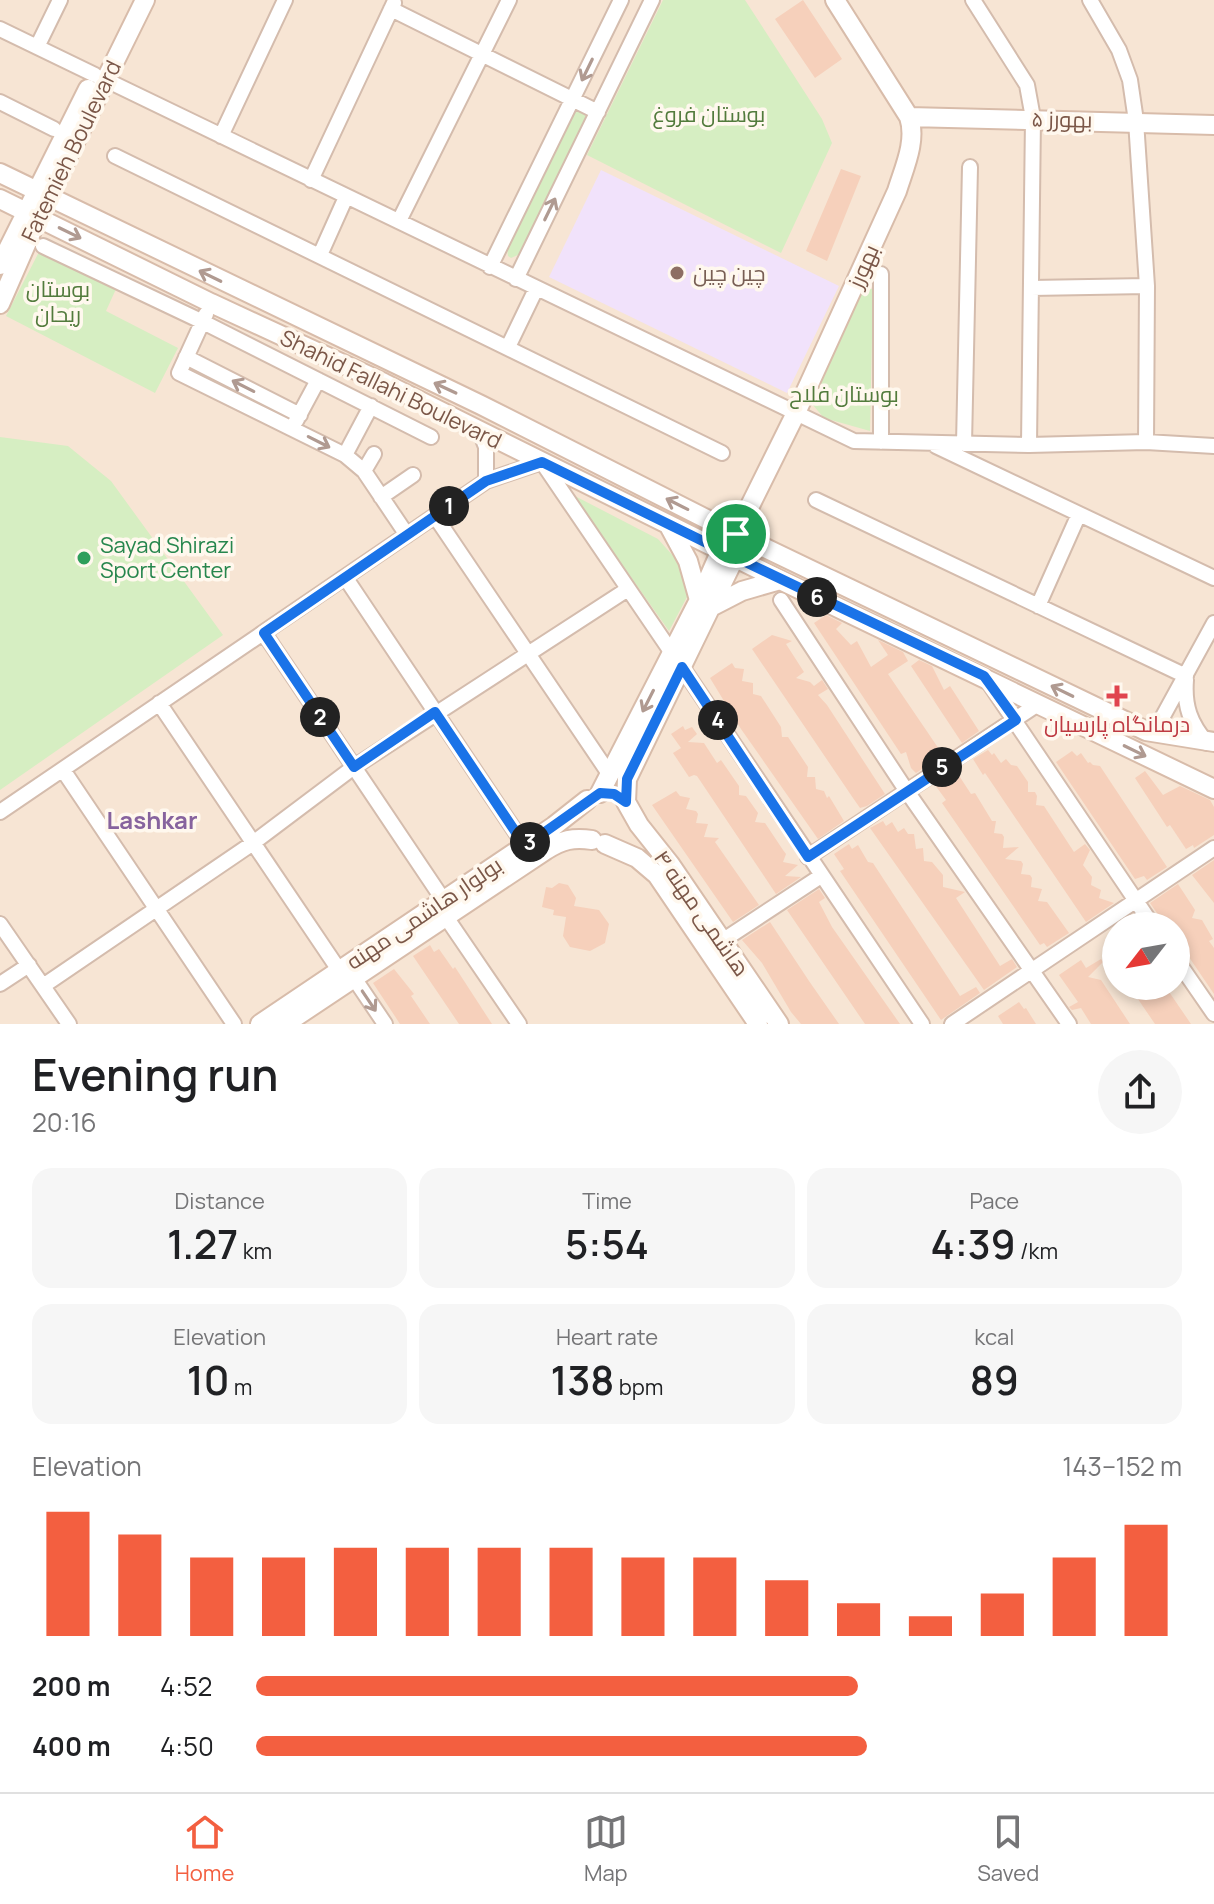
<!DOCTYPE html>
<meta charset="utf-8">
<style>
body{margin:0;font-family:Manrope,Cairo,sans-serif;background:#f6f6f6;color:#202124;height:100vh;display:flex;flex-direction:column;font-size:30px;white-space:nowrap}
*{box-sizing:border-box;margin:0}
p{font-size:26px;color:#757577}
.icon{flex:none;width:44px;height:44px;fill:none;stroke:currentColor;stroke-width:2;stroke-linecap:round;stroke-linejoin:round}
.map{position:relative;height:1024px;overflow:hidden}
.panel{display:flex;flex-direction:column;background:#fff;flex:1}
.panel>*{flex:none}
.needle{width:52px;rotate:239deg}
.tools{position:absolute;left:1102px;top:912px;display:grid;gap:16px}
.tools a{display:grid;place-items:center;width:88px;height:88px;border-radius:50%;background:#fff;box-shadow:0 4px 12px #0003;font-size:40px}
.pin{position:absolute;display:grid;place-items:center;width:68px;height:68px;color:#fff;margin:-34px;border:4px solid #fff;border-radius:50%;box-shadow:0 2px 8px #0007}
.km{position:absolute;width:40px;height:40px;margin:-20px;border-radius:50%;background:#222;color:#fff;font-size:22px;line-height:40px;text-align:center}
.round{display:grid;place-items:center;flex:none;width:84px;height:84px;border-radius:42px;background:#f6f6f6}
.summary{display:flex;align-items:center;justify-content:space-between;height:136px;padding:0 32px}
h1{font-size:44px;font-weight:600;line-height:60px}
.stats{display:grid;grid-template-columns:repeat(3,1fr);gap:12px;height:136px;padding:8px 32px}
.stats div{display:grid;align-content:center;border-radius:20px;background:#f6f6f6;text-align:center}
.stats b{font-size:40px;font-weight:600}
.stats small{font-size:22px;font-weight:400}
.stats p{font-size:22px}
.chart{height:224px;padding:16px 32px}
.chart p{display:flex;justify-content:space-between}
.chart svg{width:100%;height:144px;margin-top:8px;stroke:#f35f40;stroke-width:6}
ul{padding:0 32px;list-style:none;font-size:26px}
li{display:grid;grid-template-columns:128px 96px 1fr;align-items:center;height:60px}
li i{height:20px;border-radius:10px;background:#f35f40}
.dock{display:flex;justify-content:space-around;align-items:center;height:112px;border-top:2px solid #e0e0e0;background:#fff;font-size:22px;color:#757577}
.dock a{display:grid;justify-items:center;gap:4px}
.dock .selected{color:#f35f40}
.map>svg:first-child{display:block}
.residential{fill:#f7e5d4;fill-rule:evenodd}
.education{fill:#f1e2fb}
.green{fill:#d6eec2}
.building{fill:#f6d0bb}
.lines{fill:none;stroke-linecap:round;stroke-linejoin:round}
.street-casing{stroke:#d4bcad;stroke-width:18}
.secondary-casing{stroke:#d8bcaa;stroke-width:22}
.street{stroke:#fff;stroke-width:14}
.secondary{stroke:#fff;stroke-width:18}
.oneway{stroke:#b09a91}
.route-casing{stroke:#fff;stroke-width:16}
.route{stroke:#1a73e8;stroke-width:10}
.education-dot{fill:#8d6e63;stroke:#fff8ee;stroke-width:3}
.leisure-dot{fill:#2e9e5b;stroke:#fff8ee;stroke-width:3}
.health-dot{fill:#e0444e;stroke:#fff8ee;stroke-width:3}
.labels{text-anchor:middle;stroke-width:7;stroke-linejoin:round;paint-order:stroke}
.park-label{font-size:22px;fill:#527b3c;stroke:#fff8ee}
.street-label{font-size:22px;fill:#7b5748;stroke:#fff8ee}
.education-label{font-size:22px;fill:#785e54;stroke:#fff8ee;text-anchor:start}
.leisure-label{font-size:22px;fill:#27864d;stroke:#fff8ee;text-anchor:start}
.health-label{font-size:22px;fill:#be3a42;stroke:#fff8ee}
.neighbourhood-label{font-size:24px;font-weight:bold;fill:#87639e;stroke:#fff8ee}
</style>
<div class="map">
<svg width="1214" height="1024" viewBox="0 0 1214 1024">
<rect width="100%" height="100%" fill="#fef4e6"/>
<path class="residential" d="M0,0h1214v1024h-1214zM1116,926h60v60h-60z"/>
<path class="education" d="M601,170l238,116 -52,107 -238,-116z"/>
<path class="green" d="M663,0h82l77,119 10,24 -51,110 -194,-98z
M578,111l7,4v6l-65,133 -9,4 -3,-2 -1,-8 65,-133z
M40,250l76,39 -10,22 72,37 -23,45 -149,-77z
M863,288l10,1 -3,142 -46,-13 -12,-14z
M0,437l68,9 43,35 112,154 -223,155z
M573,495l85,44 17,19 12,27v12l-18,34z"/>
<path class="building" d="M803,0l39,59 -27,19 -40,-59z
M841,169l20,7 -34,85 -21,-10z
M826,615l16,8 -6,6 15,16 6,-4 14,26 17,-12 -10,-15 25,12 5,9 -20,13 55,81 -27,18 -5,-5 -5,-16 -5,2 -4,-6 -83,-125z
M772,635l20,6 -6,3 18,28 -8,6 14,4 4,4 8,-6 6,9 -10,6 9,10 58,89 -18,12 -7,2 -7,-10 -101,-149z
M919,660l13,6 12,24 6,-4 29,45 -17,12 -51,-77z
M732,663l3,5 9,1 -2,12 11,2v11l8,2 20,31 1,10h6l20,30 -1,10h8l1,12 8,2 3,7 2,-2 15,25 -26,18 -77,-110 -31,-51z
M683,726l2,4 7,-3 5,7 -9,8 16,1 13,20 4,-3 18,26v9l7,1 12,17 -3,9 10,1 18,27 3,4 -3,8 15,3 -13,11 16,1 -25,17 -79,-118 -3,-1 -5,2 -16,-24 8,-5 -10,-14z
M988,750l4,5 2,-2 7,10 5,-4 5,6 6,1 11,16v10h7l2,4 -1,9 8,1 30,46 11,-8 5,6 -7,15 9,12 -1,8 10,5 -2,8 15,5 -28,19 -101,-149 -2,2 -10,-16z
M1072,751l5,5 4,-3 7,10 2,-1 3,3 7,1 67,101 -20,13 -3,-4 -9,3 -79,-117z
M956,771l15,23 4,-1 17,28h4l-2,12 8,1 2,3 -1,11 16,-1 -14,12 16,2 2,3 -2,10 9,1 2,3 -1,9 11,2 -4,12 9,1 22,31 -22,14 -3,-4 -4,2 -98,-142 4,-3 -11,-15z
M1145,771l18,24 17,-9 30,14 4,7v28l-20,13 -1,-3 -7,4 -16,-24 -3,2 -32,-49z
M676,791l4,5 10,2 -4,11 10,2 2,3 -2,9 12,1 -4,13 15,1 -4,4 44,63 -26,17 -81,-117z
M883,821l3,5 6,-4 6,10 6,-4 4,6h6l2,15 7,-1 1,13 8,1 11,13v12l22,5 -9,6 44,68 12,-7 5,8 -33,23 -114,-162z
M849,844l3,5 6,-4 10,17 5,1 87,133 16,-9 4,6 -39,27 -101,-149 4,-2 -10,-15z
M1214,860v43l-22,-28z
M559,883l9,2 8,13 -2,8 25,4 10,14 -4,19 -15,8 -20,-4 -7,-11 3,-19 -13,-2 1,-5 -12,-3 4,-20 6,1z
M1178,884l17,26 -3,8 10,2 11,19 -4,2 5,7v46l-38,-56v-12h-10l-16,-23z
M819,889l6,9 -6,4 13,25 68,97h-35l-78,-114z
M770,922l39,59 30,43h-38l-10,-12 -29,-49 -20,-23z
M430,945l4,7 5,-3 14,20 2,-2 37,57h-33l-46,-68z
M1101,959l2,3 -15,15 13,3 29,44h-39l-10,-16 -9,2 -3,-3 9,-5 -19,-27 22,-15 5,8z
M394,969l20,25 -3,2 19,28h-30l-27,-41z
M1129,986h36l26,38h-36z
M1019,1002l5,7 2,-1 10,16h-33l-5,-8z"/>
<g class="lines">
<g class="street-casing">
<path id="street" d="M973,0l54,85 6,33 -4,327
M1090,0l29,50 11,30 6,41 11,165 -1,156
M391,9l207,103
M0,29l95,46
M37,47l23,-47
M106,80l748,361 175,4 117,-3 68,4
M0,102l54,27
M221,136l64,-136
M115,156l607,297
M311,180l83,-177
M399,221l110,-221
M43,246l160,76 228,115
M320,255l26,-58
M490,267l131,-267
M881,274v168
M516,279l136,-279
M1031,288l116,-2
M206,314l-27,59 166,82 19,16 43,64
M508,347l28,-58
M186,357l114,58
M296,421l22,-41
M480,432l6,15v34
M964,444l6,-277
M936,446l278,132
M345,455l26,-49
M364,471l10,-17
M381,497l32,-22
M816,500l370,176
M435,516l175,259
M345,577l180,269
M781,600l125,190 163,234
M1038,606l41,-92
M264,633l180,268 2,16 73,107
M682,667l240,357
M987,680l166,246
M1186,680c-2,26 4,43 21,63
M159,703l180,267
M1146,731l16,-13 52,-95
M63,770l171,254
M0,812l486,-331 56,-19 130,191
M808,857l230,-153
M0,924l69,100
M722,941l99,-65
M1176,959l38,55
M354,978l31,46
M0,984l29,-19
M43,986l210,-143 101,-76 274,-178
M952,1024l262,-176"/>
</g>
<g class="secondary-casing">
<path id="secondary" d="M909,117l305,8
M0,173l481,232 255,129 410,197 68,11
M0,199l211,104 173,80 396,197 434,209
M0,265l88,-176
M0,304l38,-87 107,-217
M668,524l20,37 11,39
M736,545l-1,12 -108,222 -1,23 13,23 31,39 109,160
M711,607l31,-16 38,-11
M600,793l99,-193 22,-50 15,-16 59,-119 102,-224c7,-23 20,-50 12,-74l-74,-117
M605,844l32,14 20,17 101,149
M260,1024l294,-198 33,-26
M285,1024l261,-174c16,-10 27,-13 46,-10"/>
</g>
<use href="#street" class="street"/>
<use href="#secondary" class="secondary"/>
</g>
<defs><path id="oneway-shaft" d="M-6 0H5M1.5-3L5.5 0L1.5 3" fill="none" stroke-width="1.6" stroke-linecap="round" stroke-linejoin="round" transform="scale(2)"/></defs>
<g class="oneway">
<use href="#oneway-shaft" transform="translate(587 70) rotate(116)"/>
<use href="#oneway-shaft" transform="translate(550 209) rotate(-64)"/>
<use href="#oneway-shaft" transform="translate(70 233) rotate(26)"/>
<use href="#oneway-shaft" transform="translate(210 276) rotate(-154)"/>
<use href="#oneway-shaft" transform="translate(243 386) rotate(-153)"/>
<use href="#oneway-shaft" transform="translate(445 388) rotate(-155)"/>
<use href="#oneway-shaft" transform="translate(319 442) rotate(27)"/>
<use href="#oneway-shaft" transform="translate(677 504) rotate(-153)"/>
<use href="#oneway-shaft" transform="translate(1062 691) rotate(-154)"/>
<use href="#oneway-shaft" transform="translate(648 701) rotate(117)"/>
<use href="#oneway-shaft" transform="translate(1135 751) rotate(26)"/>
<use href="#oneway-shaft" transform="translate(369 1001) rotate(56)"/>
</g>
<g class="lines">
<g class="route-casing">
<path id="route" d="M542,462l179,88 15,-16 -1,23 249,119 32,44 -208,137 -126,-190 -55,112 -1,23 -12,-8 -14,-1 -75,53 -90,-134 -81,55 -90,-134 222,-152z"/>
</g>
<use href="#route" class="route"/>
</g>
<circle class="education-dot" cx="677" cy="273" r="8"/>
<circle class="leisure-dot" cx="84" cy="558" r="8"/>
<path class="health-dot" d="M1113 684h8v8h8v8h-8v8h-8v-8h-8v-8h8z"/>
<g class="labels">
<g class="park-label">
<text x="709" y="122">بوستان فروغ</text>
<text x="58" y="297">بوستان<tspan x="58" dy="25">ریحان</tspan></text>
<text x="844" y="402">بوستان فلاح</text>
</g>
<g class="street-label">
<text transform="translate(1062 119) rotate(1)" y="8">بهورز ۵</text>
<text transform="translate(71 151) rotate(-64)" y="8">Fatemieh Boulevard</text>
<text transform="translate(863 266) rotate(-66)" y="8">بهورز</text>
<text transform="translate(391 389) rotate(26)" y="8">Shahid Fallahi Boulevard</text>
<text transform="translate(424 913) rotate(-34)" y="8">بولوار هاشمی مهنه</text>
<text transform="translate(702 913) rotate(55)" y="8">هاشمی مهنه ۴</text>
</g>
<g class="education-label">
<text x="693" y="281">چین چین</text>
</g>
<g class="leisure-label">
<text x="100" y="553">Sayad Shirazi<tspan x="100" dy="25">Sport Center</tspan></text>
</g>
<g class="health-label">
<text x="1117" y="732">درمانگاه پارسیان</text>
</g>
<g class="neighbourhood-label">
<text x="152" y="829">Lashkar</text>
</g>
</g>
</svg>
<div class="tools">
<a><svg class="needle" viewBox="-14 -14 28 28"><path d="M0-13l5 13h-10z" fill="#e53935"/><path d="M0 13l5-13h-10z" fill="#757577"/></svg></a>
</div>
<div class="pin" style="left:736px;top:534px;background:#1e9e55"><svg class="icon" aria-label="arrive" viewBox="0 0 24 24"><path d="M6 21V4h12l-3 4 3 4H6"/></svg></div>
<b class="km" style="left:449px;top:506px">1</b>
<b class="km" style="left:320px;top:717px">2</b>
<b class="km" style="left:530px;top:842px">3</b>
<b class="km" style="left:718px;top:720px">4</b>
<b class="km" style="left:942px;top:767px">5</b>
<b class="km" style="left:817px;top:597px">6</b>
</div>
<section class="panel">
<div class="summary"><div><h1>Evening run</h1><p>20:16</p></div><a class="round"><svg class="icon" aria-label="share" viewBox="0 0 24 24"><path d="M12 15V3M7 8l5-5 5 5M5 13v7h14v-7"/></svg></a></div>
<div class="stats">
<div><p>Distance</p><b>1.27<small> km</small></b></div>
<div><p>Time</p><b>5:54</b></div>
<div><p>Pace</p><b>4:39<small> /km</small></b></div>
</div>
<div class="stats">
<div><p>Elevation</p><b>10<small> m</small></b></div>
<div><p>Heart rate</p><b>138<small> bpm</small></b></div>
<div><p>kcal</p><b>89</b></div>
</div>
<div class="chart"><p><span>Elevation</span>143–152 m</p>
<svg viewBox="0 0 160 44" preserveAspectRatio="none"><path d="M5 44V6M15 44V13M25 44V20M35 44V20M45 44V17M55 44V17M65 44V17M75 44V17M85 44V20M95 44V20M105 44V27M115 44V34M125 44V38M135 44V31M145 44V20M155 44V10"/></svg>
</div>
<ul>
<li><b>200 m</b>4:52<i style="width:65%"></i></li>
<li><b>400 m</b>4:50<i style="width:66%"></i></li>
</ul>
</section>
<nav class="dock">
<a class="selected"><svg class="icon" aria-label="home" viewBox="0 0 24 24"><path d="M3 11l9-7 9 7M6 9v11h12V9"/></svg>Home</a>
<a><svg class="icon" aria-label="map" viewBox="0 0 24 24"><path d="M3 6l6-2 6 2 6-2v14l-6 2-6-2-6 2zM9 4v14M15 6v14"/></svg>Map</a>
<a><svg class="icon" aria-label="saved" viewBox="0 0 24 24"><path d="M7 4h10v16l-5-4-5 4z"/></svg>Saved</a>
</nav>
